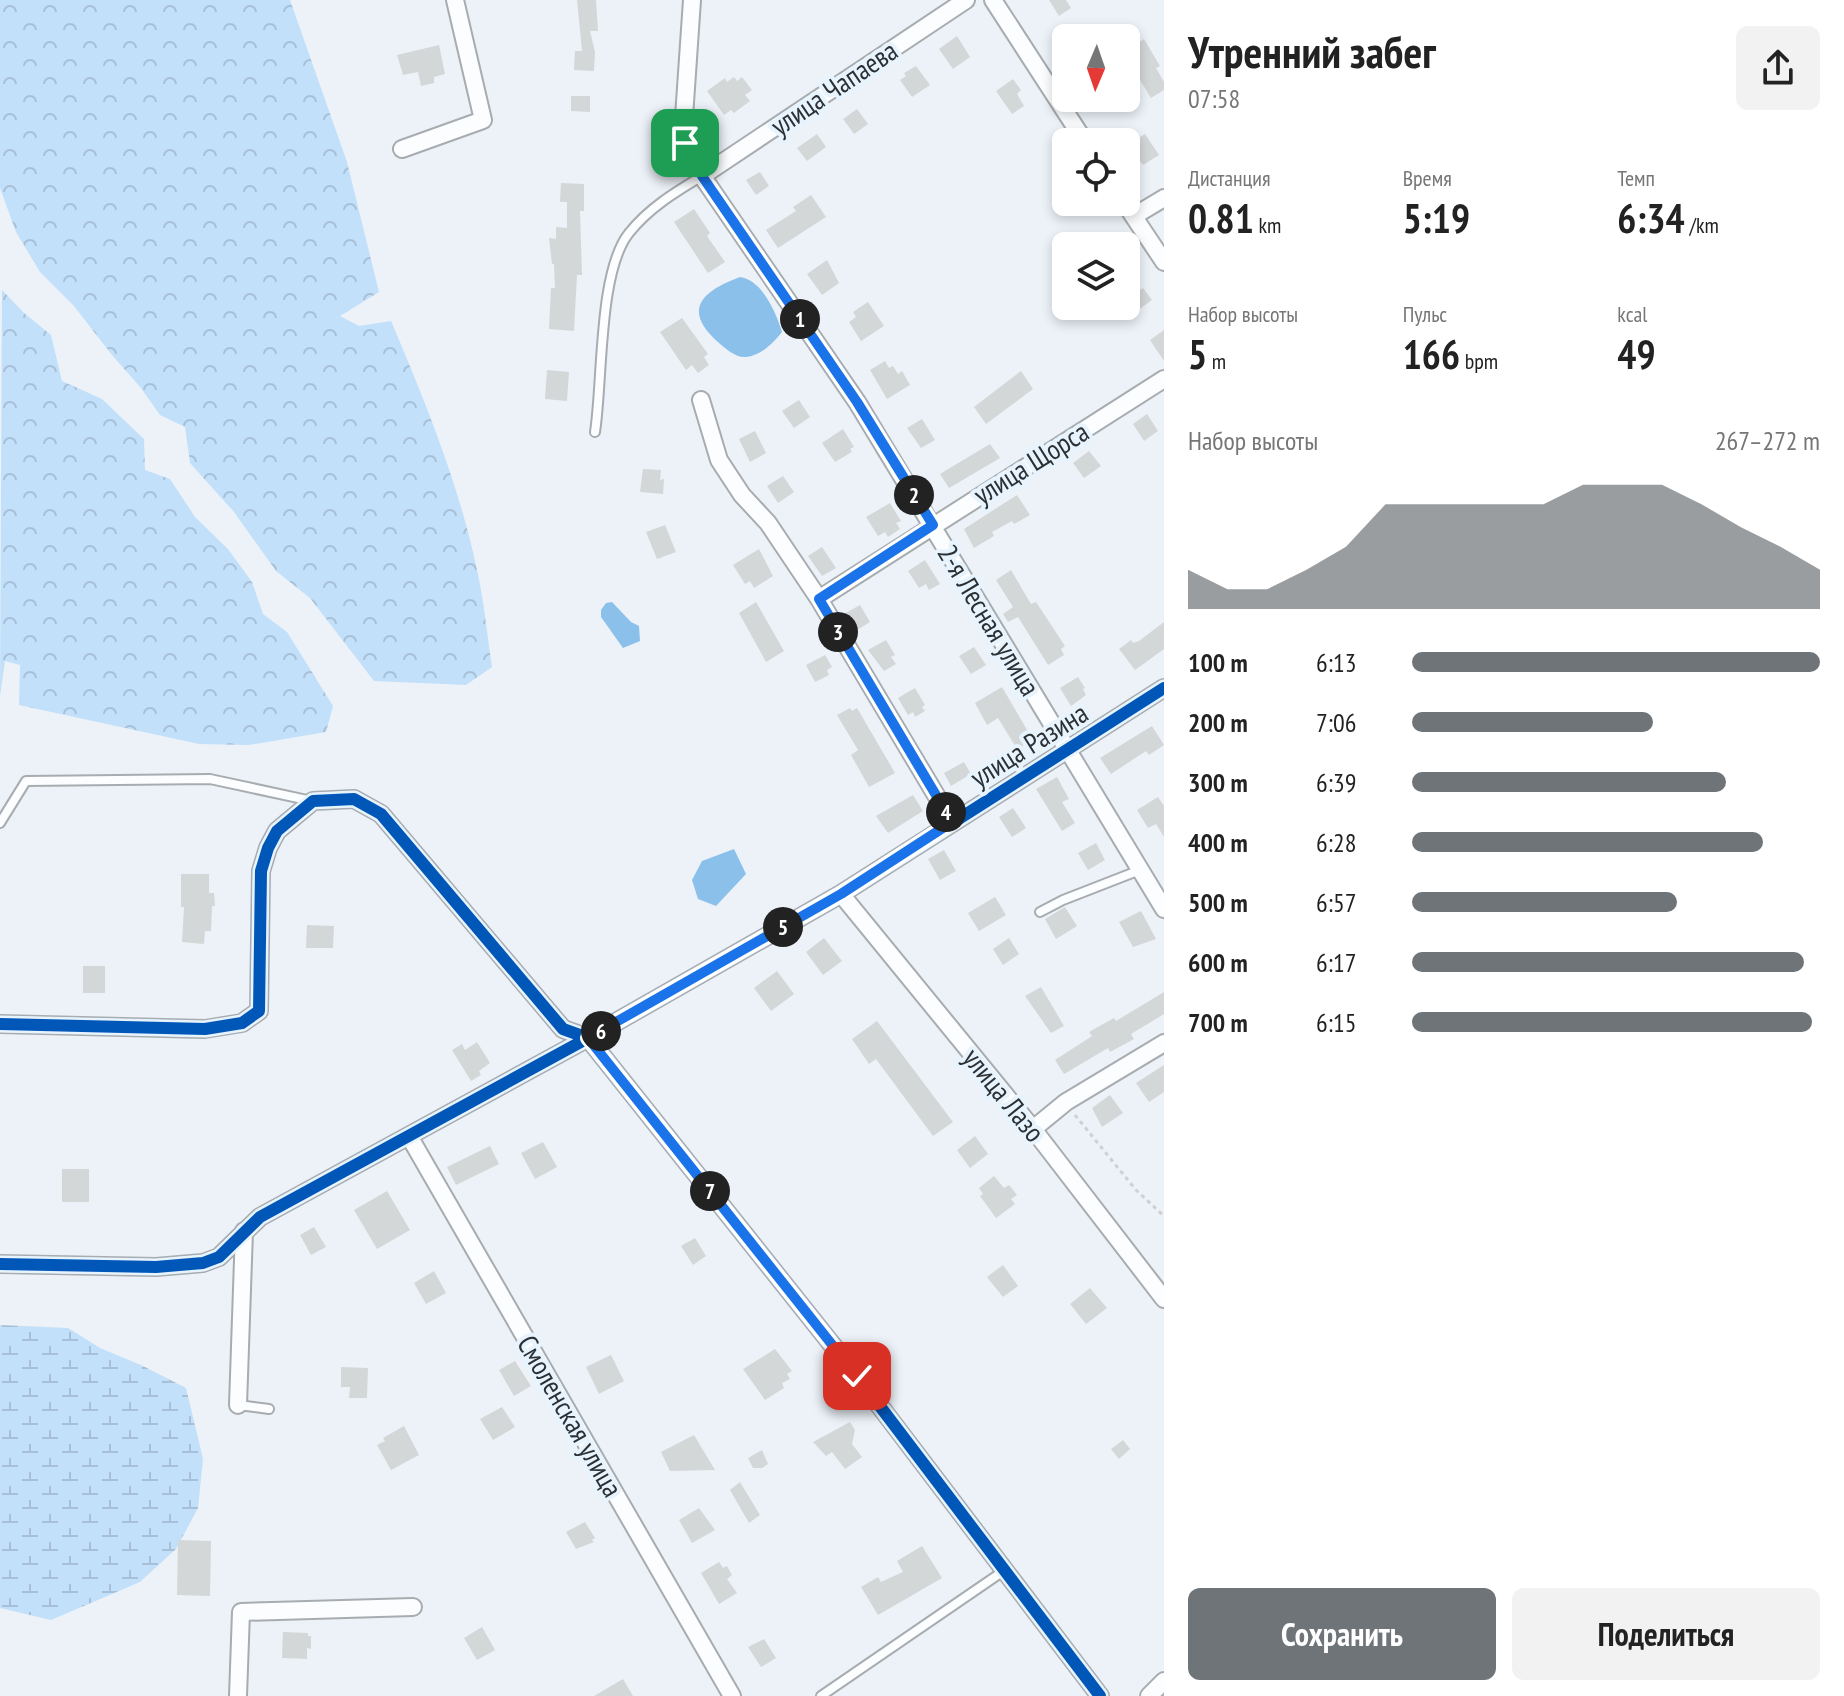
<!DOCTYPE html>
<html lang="ru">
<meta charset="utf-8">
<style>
body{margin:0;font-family:"PT Sans Narrow",sans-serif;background:#f2f2f2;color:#222;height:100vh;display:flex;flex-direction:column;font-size:30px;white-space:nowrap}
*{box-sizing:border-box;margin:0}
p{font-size:26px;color:#767676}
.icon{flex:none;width:44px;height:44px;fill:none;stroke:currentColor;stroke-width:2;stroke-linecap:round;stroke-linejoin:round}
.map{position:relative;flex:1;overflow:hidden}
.panel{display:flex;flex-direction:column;background:#fff;width:680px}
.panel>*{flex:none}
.needle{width:52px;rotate:182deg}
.buttons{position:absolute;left:1052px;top:24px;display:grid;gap:16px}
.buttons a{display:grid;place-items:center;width:88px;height:88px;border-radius:12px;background:#fff;box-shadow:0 4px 12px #0003;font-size:40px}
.pin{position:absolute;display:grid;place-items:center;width:68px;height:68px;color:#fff;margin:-34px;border-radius:16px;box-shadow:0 4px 12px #0006}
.km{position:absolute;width:40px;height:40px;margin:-20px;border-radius:50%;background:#222;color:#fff;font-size:22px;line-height:40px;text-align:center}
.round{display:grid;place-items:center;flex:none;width:84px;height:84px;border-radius:12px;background:#f2f2f2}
.overview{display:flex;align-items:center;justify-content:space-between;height:136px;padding:0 24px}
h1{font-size:44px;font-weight:600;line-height:60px}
.stats{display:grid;grid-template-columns:repeat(3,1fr);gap:12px;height:136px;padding:8px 24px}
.stats div{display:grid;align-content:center}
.stats b{font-size:40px;font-weight:600}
.stats small{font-size:22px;font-weight:400}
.stats p{font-size:22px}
.chart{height:224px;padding:16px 24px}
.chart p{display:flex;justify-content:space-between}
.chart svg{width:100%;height:144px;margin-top:8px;fill:#6f7479;opacity:.7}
.cta{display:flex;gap:16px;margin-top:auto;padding:16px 24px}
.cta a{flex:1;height:92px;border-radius:12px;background:#6f7479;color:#fff;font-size:32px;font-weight:600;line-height:92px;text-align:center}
.cta a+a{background:#f2f2f2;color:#222}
ul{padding:0 24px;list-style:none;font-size:26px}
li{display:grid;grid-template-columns:128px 96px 1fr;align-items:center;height:60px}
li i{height:20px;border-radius:10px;background:#6f7479}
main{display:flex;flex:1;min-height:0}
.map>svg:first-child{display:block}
.forest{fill:url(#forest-crowns)}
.wetland{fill:url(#wetland-marsh)}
.water{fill:#8bc0ea}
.building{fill:#d4d7d8}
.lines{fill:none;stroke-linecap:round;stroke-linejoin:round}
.service-casing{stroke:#a7acb0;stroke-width:12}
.minor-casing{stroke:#a7acb0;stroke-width:20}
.path{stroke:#ced1d2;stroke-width:3;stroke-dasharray:4 4;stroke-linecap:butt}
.service{stroke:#fcfdfe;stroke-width:8}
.minor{stroke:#fcfdfe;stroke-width:16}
.cycleway-casing{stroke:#e7f3fd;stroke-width:17}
.cycleway{stroke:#0057b8;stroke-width:12}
.route-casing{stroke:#fff;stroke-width:16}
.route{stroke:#1a73e8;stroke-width:10}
.labels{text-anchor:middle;stroke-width:8;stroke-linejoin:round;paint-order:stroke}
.street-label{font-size:28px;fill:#2b3034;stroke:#e7f3fd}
</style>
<main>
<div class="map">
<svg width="1164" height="1696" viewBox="0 0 1164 1696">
<defs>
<pattern id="forest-crowns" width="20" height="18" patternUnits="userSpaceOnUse" patternTransform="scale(2)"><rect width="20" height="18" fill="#c2e0fa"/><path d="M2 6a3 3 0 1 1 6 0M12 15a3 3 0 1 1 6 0" fill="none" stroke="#a7c0d7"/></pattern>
<pattern id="wetland-marsh" width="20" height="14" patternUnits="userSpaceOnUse" patternTransform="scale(2)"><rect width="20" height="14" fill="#c2e0fa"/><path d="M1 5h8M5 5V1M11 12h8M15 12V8" fill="none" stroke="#a7c0d7"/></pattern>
</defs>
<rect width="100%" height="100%" fill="#ecf2f8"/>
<path class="forest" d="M0,0h290l57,162 32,130 -39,24 19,10 32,-5c34,80 68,163 86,249 7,31 10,64 15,97l-26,18 -92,-4 -64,-83 -34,-27 -42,-59 -44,-49 -5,-36 -25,-12 -19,-27 -29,-33 -38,-49 -34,-34 -24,-40 -16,-44z
M2,290l22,23 27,22 11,46 40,18 42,40 1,31 25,9 25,38 33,32 24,33 11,32 24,18 46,74 -7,26 -77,13 -50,-1 -180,-39 1,-40 -15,-4 -5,35z"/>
<path class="wetland" d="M0,1325l68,3 32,20 43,18 43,22 17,71 -5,49 -22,41 -36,33 -89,38 -51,-12z"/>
<path class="water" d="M740,277c22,3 36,35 42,55 -8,10 -21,24 -36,25 -10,1 -20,-8 -27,-14 -38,-33 -17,-52 21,-66z
M612,602l19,20 8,4 1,15 -17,7 -22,-31v-7l5,-7z
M734,849l12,25 -30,32 -18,-7 -6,-19 10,-19z"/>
<path class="building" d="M577,0h19l2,31h-8l5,21 -1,19 -20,-1 1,-19h7z
M1049,0h17l5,8 -12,8z
M957,36l13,21 -17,12 -14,-20z
M1144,39l16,27 -4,2 8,14v8l-13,8 -25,-41v-6z
M439,45l6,29 -11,3v6l-13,3 -3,-14 -15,3 -6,-20z
M916,66l14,19 -18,12 -12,-17 6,-4 -2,-3z
M734,77l3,4 5,-4 10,13 -7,5 5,6 -16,12 -3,-3 -7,5 -17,-24 18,-13 2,4z
M1013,79l8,11 -4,4 7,12 -12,8 -16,-23z
M571,96h19v16l-19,-1z
M857,109l11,15 -14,10 -11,-15z
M817,134l9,13 -19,14 -10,-13z
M1145,134l14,21 -16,10 -3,-4 -8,5 -6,-11v-9z
M760,172l9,14 -13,9 -10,-15z
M561,183l23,1v27h-4l2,64h-5l-3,56 -25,-2 2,-41h4l-1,-24h-2l-3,-26 7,1v-12l11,1v-26h-7z
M811,195l15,22 -48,31 -12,-18 30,-19 -3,-4z
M694,209l16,24 -3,3 18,26 -17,11 -34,-51z
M1105,232l8,14h-29z
M827,260l12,23 -17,12 -15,-21z
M1143,288l9,12 -18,13 -8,-13z
M868,302l16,24 -23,15 -12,-19 7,-5 -3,-5z
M682,318l26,36 -4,3 5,8 -11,8 -6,-8 -6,5 -26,-38z
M1164,330v31l-14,-21z
M885,361l4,7 4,-2 5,8 4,-3 8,14 -23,14 -17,-29z
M547,370l22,2 -2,29 -22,-2z
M1021,371l12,18 -47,35 -12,-17z
M799,400l11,17 -16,11 -12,-17z
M1147,414l11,17 -14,10 -11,-17z
M922,419l13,21 -14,8 -14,-20z
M843,429l11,18 -4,2 2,3 -17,10 -13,-19z
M755,431l11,22 -16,9 -11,-23z
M990,444l10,14 -51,30 -9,-14z
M1089,451l12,15 -17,12 -11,-15z
M643,469l18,1 -1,10 4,-1 -1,15 -23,-2z
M783,476l11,16 -16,11 -11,-17z
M1017,495l13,20 -16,9 -2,-3 -20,11 2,4 -20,12 -10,-19z
M890,503l11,18 -5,2 4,6 -12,8 -3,-5 -7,4 -12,-19z
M665,525l11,27 -19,7 -11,-27z
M822,547l14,21 -14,8 -14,-20z
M759,549l14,27 -19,12 -4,-7 -5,3 -12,-19z
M925,560l15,24 -11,6 -3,-6 -7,4 -11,-17z
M1011,570l20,34 5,-2 29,44 -4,3 3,6 -16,10 -30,-48 -10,5 -5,-8 10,-7 -17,-27z
M756,602l28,49 -18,11 -27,-49z
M860,605l10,17 -18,11 -10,-18z
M1164,622v27l-29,21 -16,-21 12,-9 2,3 6,-2z
M886,640l9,15 -4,2 5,7 -12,7 -16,-21z
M974,647l12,18 -15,9 -12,-18z
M825,655l7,12 -5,3 2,5 -14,7 -9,-17z
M1078,677l7,11 -2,1 3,6 -15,11 -11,-18z
M1002,687l31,53 -16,9 -19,-31 -11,7 -12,-22z
M915,688l10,17 -3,2 3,4 -10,6 -2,-5 -5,3 -10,-17z
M850,708l2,3 5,-3 38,65 -26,14 -18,-32 7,-5 -21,-35z
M1152,726l12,19 -15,10 -3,-4 -35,23 -11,-16z
M964,762l7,12 -20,12 -7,-13z
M1057,777l12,22 -7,3 13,21 -13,8 -26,-42z
M913,795l10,16 -35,22 -12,-17z
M1158,797l6,9v31l-8,-13 -8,4 -11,-18z
M1013,808l13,20 -14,9 -13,-20z
M1096,843l9,17 -17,10 -10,-17z
M944,850l12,21 -16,9 -12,-21z
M181,874h28v19h5l1,13h-3l-1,25h-6l-1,13 -22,-2 2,-35h-3z
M995,897l11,18 -27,16 -11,-18z
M1065,907l12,19 -21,13 -11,-20z
M1141,911l15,28 -23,8 -14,-25z
M307,925l27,1 -1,22h-27z
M824,938l18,23 -19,14 -17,-23z
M1009,938l10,16 -16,11 -10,-16z
M83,966h22v27h-22z
M777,971l17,23 -23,17 -17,-23z
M1041,987l23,39 -13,7 -26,-37z
M1164,992v22l-33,20 3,5 -24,13 -2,-4 -44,26 -9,-14 37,-24 -3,-4 25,-14 2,3z
M877,1021l76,101 -20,14 -57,-77 -7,5 -17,-25z
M477,1042l13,21 -11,8 2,4 -10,6 -19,-31 10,-6 3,6z
M1164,1065v27l-15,10 -13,-19z
M1110,1095l13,18 -21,14 -10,-19z
M975,1136l13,18 -18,14 -13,-18z
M543,1142l14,25 -22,12 -14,-26z
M490,1146l9,18 -43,21 -9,-18z
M62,1169h27v33h-27z
M994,1176l10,12 5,-3 8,10 -6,4 4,5 -19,14 -16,-22 3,-2 -4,-6z
M387,1191l23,39 -33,19 -23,-39z
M314,1227l12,20 -15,8 -11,-20z
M695,1238l11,18 -13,9 -12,-19z
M1003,1265l15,21 -15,11 -16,-20z
M434,1271l12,22 -20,11 -12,-21z
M1090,1288l17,20 -21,16 -16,-20z
M775,1349l17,22 -5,3 3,5 -8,4 2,5 -19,12 -22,-31z
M611,1355l13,26 -25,13 -13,-27z
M515,1361l16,25 -17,10 -15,-26z
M341,1367l27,1 -1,30h-18l1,-11h-9z
M502,1407l13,20 -22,13 -13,-21z
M850,1422l5,8 -3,14 10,13 -17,12 -13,-17 -6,4 -13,-14z
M404,1426l15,29 -28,15 -14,-25 8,-4 -2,-3z
M694,1435l21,35 -45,1 -9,-19z
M1123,1440l7,9 -11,10 -8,-10z
M762,1450l6,14 -6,4h-9l-5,-10z
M740,1482l20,33 -11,8 -19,-33z
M699,1508l16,22 -23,13 -13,-23z
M585,1522l10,16 -3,2 2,2 -18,7 -10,-17z
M178,1540l33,1 -1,55 -33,-1z
M922,1546l20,32 -64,37 -17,-28 17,-10 3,5 22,-10 -6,-11z
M719,1562l4,6 4,-2 5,9 -5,4 10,14 -18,11 -18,-31z
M482,1627l13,23 -18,10 -13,-22z
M283,1632l25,1v3h3v13l-4,-1v11l-25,-1z
M764,1639l12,19 -15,9 -13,-20z
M623,1679l10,17h-39z"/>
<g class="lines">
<g class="service-casing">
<path id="service" d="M595,432c8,-51 3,-160 34,-199 20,-25 45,-40 73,-57
M0,823l26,-42 184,-2 102,22
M1040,912l23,-12 77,-30
M238,1405l31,4
M821,1696l184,-126"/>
</g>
<g class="minor-casing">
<path id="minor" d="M692,0l-8,117 1,26 17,33 155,226 307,507
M993,0l92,142
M402,149l81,-29 -28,-120
M702,176l264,-176
M1124,202l40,60
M1134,216l30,-18
M701,400l18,60 23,35 26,28 51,76 133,223
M819,599l345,-220
M841,894l192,235 131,170
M0,1024l205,5 37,-6 17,-12 2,-140 7,-23 9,-17 36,-30 41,-2 27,15 182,215 25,9 269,338 243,320
M1033,1129l33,-27 98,-59
M409,1136l323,560
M0,1264l156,3 47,-4 16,-6 41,-40 328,-179 253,-144 323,-206
M238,1405l6,-174
M238,1696l3,-84 172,-5
M1149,1696l15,-15"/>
</g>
<path class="path" d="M1075,1115l61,75 28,26"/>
<use href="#service" class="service"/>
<use href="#minor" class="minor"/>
<g class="cycleway-casing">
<path id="cycleway" d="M0,1024l205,5 37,-6 17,-12 2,-140 7,-23 9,-17 36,-30 41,-2 27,15 182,215 25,9 269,338 243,320
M0,1264l156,3 47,-4 16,-6 41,-40 328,-179 253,-144 323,-206"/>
</g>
<use href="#cycleway" class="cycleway"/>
</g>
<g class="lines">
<g class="route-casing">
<path id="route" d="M685,143l17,33 155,226 76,123 -114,74 133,223 -111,72 -253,144 269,338"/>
</g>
<use href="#route" class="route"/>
</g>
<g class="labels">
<g class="street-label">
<text transform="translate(834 88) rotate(-34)" y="10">улица Чапаева</text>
<text transform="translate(1031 463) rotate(-32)" y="10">улица Щорса</text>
<text transform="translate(989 620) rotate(59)" y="10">2-я Лесная улица</text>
<text transform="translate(1029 745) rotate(-32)" y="10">улица Разина</text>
<text transform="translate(1004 1095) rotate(51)" y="10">улица Лазо</text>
<text transform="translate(570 1416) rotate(60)" y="10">Смоленская улица</text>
</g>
</g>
</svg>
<div class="buttons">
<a><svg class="needle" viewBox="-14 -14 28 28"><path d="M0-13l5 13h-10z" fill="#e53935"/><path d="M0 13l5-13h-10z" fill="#767676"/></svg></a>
<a><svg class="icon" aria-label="locate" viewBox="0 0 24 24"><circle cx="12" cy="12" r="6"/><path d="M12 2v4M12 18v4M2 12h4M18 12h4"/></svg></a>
<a><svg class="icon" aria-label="layers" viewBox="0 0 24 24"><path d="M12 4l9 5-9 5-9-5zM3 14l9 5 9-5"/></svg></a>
</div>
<div class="pin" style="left:685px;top:143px;background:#1e9e55"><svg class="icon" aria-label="arrive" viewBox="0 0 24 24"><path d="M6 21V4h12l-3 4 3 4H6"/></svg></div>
<div class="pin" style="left:857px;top:1376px;background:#d93025"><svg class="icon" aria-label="check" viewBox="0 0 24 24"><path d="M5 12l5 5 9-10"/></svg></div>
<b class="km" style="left:800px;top:319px">1</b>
<b class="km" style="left:914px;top:495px">2</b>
<b class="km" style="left:838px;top:632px">3</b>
<b class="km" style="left:946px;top:812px">4</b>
<b class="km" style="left:783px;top:927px">5</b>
<b class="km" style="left:601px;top:1031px">6</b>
<b class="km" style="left:710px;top:1191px">7</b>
</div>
<section class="panel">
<div class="overview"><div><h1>Утренний забег</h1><p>07:58</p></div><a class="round"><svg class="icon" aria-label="share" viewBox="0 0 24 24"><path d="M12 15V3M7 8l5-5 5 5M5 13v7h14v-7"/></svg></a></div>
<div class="stats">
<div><p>Дистанция</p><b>0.81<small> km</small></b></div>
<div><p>Время</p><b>5:19</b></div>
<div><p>Темп</p><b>6:34<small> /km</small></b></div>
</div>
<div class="stats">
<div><p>Набор высоты</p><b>5<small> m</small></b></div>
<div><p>Пульс</p><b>166<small> bpm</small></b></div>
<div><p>kcal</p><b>49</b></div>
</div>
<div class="chart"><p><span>Набор высоты</span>267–272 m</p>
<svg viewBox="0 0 160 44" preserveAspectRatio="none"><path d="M0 44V32L10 38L20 38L30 32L40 25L50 12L60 12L70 12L80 12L90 12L100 6L110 6L120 6L130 12L140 19L150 25L160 32V44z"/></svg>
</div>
<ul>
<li><b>100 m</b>6:13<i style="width:100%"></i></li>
<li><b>200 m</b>7:06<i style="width:59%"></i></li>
<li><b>300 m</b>6:39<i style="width:77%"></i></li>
<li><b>400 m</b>6:28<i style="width:86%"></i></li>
<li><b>500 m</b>6:57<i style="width:65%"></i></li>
<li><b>600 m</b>6:17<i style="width:96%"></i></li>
<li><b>700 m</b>6:15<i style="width:98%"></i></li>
</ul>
<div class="cta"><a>Сохранить</a><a>Поделиться</a></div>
</section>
</main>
